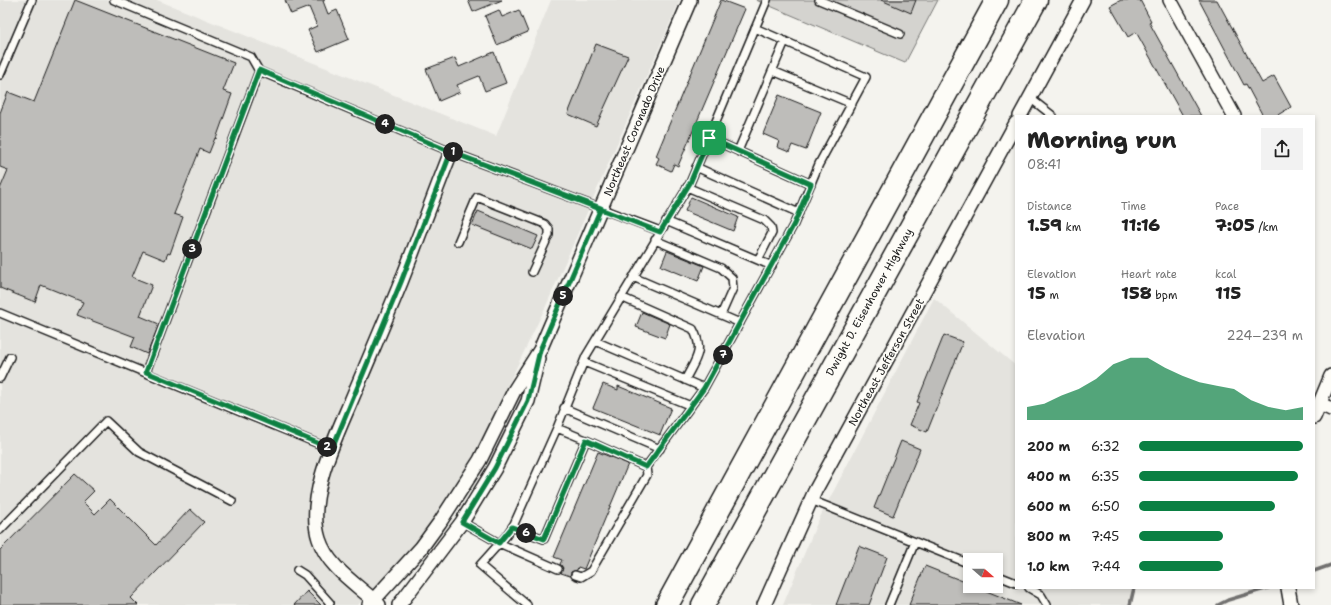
<!DOCTYPE html>
<meta charset="utf-8">
<style>
body{margin:0;font-family:"Shantell Sans",sans-serif;background:#f2f2f2;color:#222;height:100vh;display:flex;flex-direction:column;font-size:15px;white-space:nowrap}
*{box-sizing:border-box;margin:0}
p{font-size:13px;color:#767676}
.icon{flex:none;width:22px;height:22px;fill:none;stroke:currentColor;stroke-width:2;stroke-linecap:round;stroke-linejoin:round}
.map{position:relative;flex:1;overflow:hidden}
.sheet{position:absolute;left:1015px;top:115px;width:300px;height:474px;display:flex;flex-direction:column;background:#fff;border-radius:0px;box-shadow:0 2px 6px #0003}
.sheet>*{flex:none}
.needle{width:26px;rotate:110deg}
.buttons{position:absolute;left:963px;top:553px;display:grid;gap:8px}
.buttons a{display:grid;place-items:center;width:40px;height:40px;border-radius:0px;background:#fff;box-shadow:0 2px 6px #0003;font-size:20px}
.pin{position:absolute;display:grid;place-items:center;width:34px;height:34px;color:#fff;margin:-17px;border-radius:8px;box-shadow:0 2px 6px #0006}
.km{position:absolute;width:20px;height:20px;margin:-10px;border-radius:50%;background:#222;color:#fff;font-size:11px;line-height:20px;text-align:center}
.round{display:grid;place-items:center;flex:none;width:42px;height:42px;border-radius:0px;background:#f2f2f2}
.head{display:flex;align-items:center;justify-content:space-between;height:68px;padding:0 12px}
h1{font-size:22px;font-weight:800;line-height:30px}
.stats{display:grid;grid-template-columns:repeat(3,1fr);gap:6px;height:68px;padding:4px 12px}
.stats div{display:grid;align-content:center}
.stats b{font-size:17px;font-weight:800}
.stats small{font-size:11px;font-weight:400}
.stats p{font-size:11px}
.chart{height:112px;padding:8px 12px}
.chart p{display:flex;justify-content:space-between}
.chart svg{width:100%;height:72px;margin-top:4px;fill:#0b8043;opacity:.7}
ul{padding:0 12px;list-style:none;font-size:13px}
li{display:grid;grid-template-columns:64px 48px 1fr;align-items:center;height:30px}
li i{height:10px;border-radius:5px;background:#0b8043}
.map>svg:first-child{display:block}
.built{fill:#e4e3de;fill-rule:evenodd}
.garden{fill:#d4d3cf;stroke:#787876}
.lines{fill:none;stroke-linecap:round;stroke-linejoin:round}
.stream{stroke:#72716f;stroke-width:3.5}
.building{fill:#bebdba;stroke:#1c1c1c}
.lane-casing{stroke:#1c1c1c;stroke-width:10}
.street-casing{stroke:#1c1c1c;stroke-width:16}
.highway-casing{stroke:#1c1c1c;stroke-width:25}
.lane{stroke:#fdfcf7;stroke-width:7}
.street{stroke:#fdfcf7;stroke-width:13}
.highway{stroke:#fdfcf7;stroke-width:22}
.route-casing{stroke:#fff;stroke-width:8}
.route{stroke:#0b8043;stroke-width:5}
.labels{text-anchor:middle;stroke-width:3.5;stroke-linejoin:round;paint-order:stroke}
.street-label{font-size:11px;fill:#1c1c1c;stroke:#fdfcf7}
</style>
<div class="map">
<svg width="1331" height="605" viewBox="0 0 1331 605">
<rect width="100%" height="100%" fill="#f4f3ee"/>
<filter id="ink" filterUnits="userSpaceOnUse"><feTurbulence type="fractalNoise" baseFrequency=".025" numOctaves="2"/><feDisplacementMap in="SourceGraphic" scale="8" xChannelSelector="R" yChannelSelector="G"/><feConvolveMatrix kernelMatrix="1 2 1 2 8 2 1 2 1" color-interpolation-filters="sRGB"/></filter>
<g filter="url(#ink)">
<path class="built" d="M0,0h157l339,136 55,-136h129l-134,306 -68,141 -11,20 -48,72 -16,20 -45,46h-358z
M934,298l82,68v222h120l-7,17h-346l34,-82zM970,560h26v26h-26z"/>
<path class="garden" d="M756,0h182l-33,63z"/>
<g class="lines">
<path class="stream" d="M1314,571l17,-6
M1130,605l4,-17
M1218,605l10,-5 40,-12"/>
</g>
<path class="building" d="M75,0l159,63 -11,28 9,3 -16,45 -1,-1 -6,15 -9,-4 -26,65 9,3 -13,37 -2,-1 -3,7 -22,-9 -11,26 20,8 -12,31 19,8 -12,30 -16,-7 4,-10 -58,-22 6,-13 -42,-17 -6,17 -35,-14v-99l8,-19 -8,-3v-54l8,-21 26,10z
M285,0h40l-2,1 5,13 9,-4 12,29 -31,13 -10,-22 9,-4 -8,-19 -18,7z
M468,0h34l-29,12z
M721,0l24,9 -67,157 -4,-2 -3,7 -15,-7 3,-6 -3,-2z
M881,0h35l-5,13z
M1121,0h19l11,21 -2,1 52,94h-18l-47,-84 -8,5 -18,-31z
M1199,0h18l45,83 12,-7 17,31 -15,9h-13l-17,-32 -2,1z
M499,10l3,7 17,-7 9,22 -31,13 -12,-29z
M596,44l32,12 -32,70 -28,-12z
M494,52l12,31 -21,8 -6,-15 -22,9 3,7 -21,9 -13,-32 29,-11 4,9z
M779,95l42,17 -15,38 -14,-5 -3,7 -12,-5 2,-6 -16,-7z
M691,197l47,20 -5,14 -48,-20z
M478,211l60,25 -6,13 -60,-24z
M667,251l37,15 -6,15 -37,-15z
M642,312l28,12 -5,14 -29,-11z
M944,335l19,7 -36,90 -17,-7 9,-22 -2,-1z
M603,384l15,6v-4l53,22 -11,27 -67,-27z
M901,441l19,8 -27,67 -19,-8z
M598,452l30,12 -44,105 -6,-2 -1,3 -6,2 -1,4 -9,-3 2,-5 -3,-4 2,-4 -8,-3z
M75,474l19,17 -11,11 12,12 15,-15 46,46 34,-36 14,13 -73,76 7,7h-138v-55z
M859,546l28,11 -18,48h-33z
M925,566l45,18v2h4l47,19h-112z
M307,591l14,14h-27z"/>
<g class="lines">
<g class="lane-casing">
<path id="lane" d="M114,0l137,57 8,14 192,81 209,79
M819,0l81,34
M773,71l79,33
M0,75l32,-75
M1030,98l23,18
M709,138l102,46
M738,151l47,-110
M696,167l103,46
M687,187l77,33 7,7 1,6 -14,27
M666,221l106,45
M655,240l66,28 11,10 1,10 -12,27
M458,242l19,-45 68,27 4,5v6l-17,37
M633,277l107,46
M621,297l72,32c12,22 2,31 -8,51
M0,313l331,136
M595,341l109,47
M584,362l107,44
M146,372l113,-301
M0,378l10,-21
M564,408l96,41
M646,467l58,-79 90,-164 25,-60 47,-87 -111,-49
M811,500l159,64
M462,522l37,21 59,26
M512,527l32,12 42,-99 -29,-12
M0,530l106,-109 33,31 93,49
M297,570l8,5 25,28 -1,2
M575,575l6,2 10,-6 56,-96 -1,-8 -60,-27
M996,575l20,8
M1029,588l12,7 6,10
M527,605l-47,-40 26,-29 8,-12 43,-96 29,-72 104,-173 77,-183
M889,605l26,-63"/>
</g>
<g class="street-casing">
<path id="street" d="M1170,0l64,116
M1020,116l63,-116
M1320,404l11,5
M1314,417l17,-41
M1288,588l3,17
M369,605l52,-57 19,-26 40,-62 34,-69 26,-41 150,-350
M379,605c-21,-20 -51,-37 -60,-66 -14,-43 19,-106 35,-145 16,-38 32,-75 47,-112 17,-43 33,-87 50,-130
M399,605l63,-83 33,-54 33,-67 10,-42
M764,605l51,-114 201,-368"/>
</g>
<g class="highway-casing">
<path id="highway" d="M667,605l330,-605
M703,605l333,-605"/>
</g>
<use href="#lane" class="lane"/>
<use href="#street" class="street"/>
<use href="#highway" class="highway"/>
</g>
</g>
<g class="lines" filter="url(#ink)">
<g class="route-casing">
<path id="route" d="M709,138l-19,45 -30,49 -209,-80 -50,130 -69,167 -186,-77 113,-302 192,82 150,56 -61,142 -12,51 -33,67 -33,54 37,21 13,-16 32,12 42,-99 60,27 58,-79 90,-164 17,-40 -102,-46"/>
</g>
<use href="#route" class="route"/>
</g>
<g class="labels">
<g class="street-label">
<text transform="translate(634 131) rotate(-67)" y="4">Northeast Coronado Drive</text>
<text transform="translate(869 302) rotate(-61)" y="4">Dwight D. Eisenhower Highway</text>
<text transform="translate(886 362) rotate(-61)" y="4">Northeast Jefferson Street</text>
</g>
</g>
</svg>
<div class="buttons">
<a><svg class="needle" viewBox="-14 -14 28 28"><path d="M0-13l5 13h-10z" fill="#e53935"/><path d="M0 13l5-13h-10z" fill="#767676"/></svg></a>
</div>
<div class="pin" style="left:709px;top:138px;background:#1e9e55"><svg class="icon" aria-label="arrive" viewBox="0 0 24 24"><path d="M6 21V4h12l-3 4 3 4H6"/></svg></div>
<b class="km" style="left:453px;top:152px">1</b>
<b class="km" style="left:327px;top:447px">2</b>
<b class="km" style="left:192px;top:249px">3</b>
<b class="km" style="left:385px;top:124px">4</b>
<b class="km" style="left:563px;top:296px">5</b>
<b class="km" style="left:526px;top:533px">6</b>
<b class="km" style="left:723px;top:355px">7</b>
<section class="sheet">
<div class="head"><div><h1>Morning run</h1><p>08:41</p></div><a class="round"><svg class="icon" aria-label="share" viewBox="0 0 24 24"><path d="M12 15V3M7 8l5-5 5 5M5 13v7h14v-7"/></svg></a></div>
<div class="stats">
<div><p>Distance</p><b>1.59<small> km</small></b></div>
<div><p>Time</p><b>11:16</b></div>
<div><p>Pace</p><b>7:05<small> /km</small></b></div>
</div>
<div class="stats">
<div><p>Elevation</p><b>15<small> m</small></b></div>
<div><p>Heart rate</p><b>158<small> bpm</small></b></div>
<div><p>kcal</p><b>115</b></div>
</div>
<div class="chart"><p><span>Elevation</span>224–239 m</p>
<svg viewBox="0 0 160 44" preserveAspectRatio="none"><path d="M0 44V36L10 34L20 29L30 25L40 19L50 10L60 6L70 6L80 12L90 17L100 21L110 23L120 25L130 32L140 36L150 38L160 36V44z"/></svg>
</div>
<ul>
<li><b>200 m</b>6:32<i style="width:100%"></i></li>
<li><b>400 m</b>6:35<i style="width:97%"></i></li>
<li><b>600 m</b>6:50<i style="width:83%"></i></li>
<li><b>800 m</b>7:45<i style="width:51%"></i></li>
<li><b>1.0 km</b>7:44<i style="width:51%"></i></li>
</ul>
</section>
</div>
